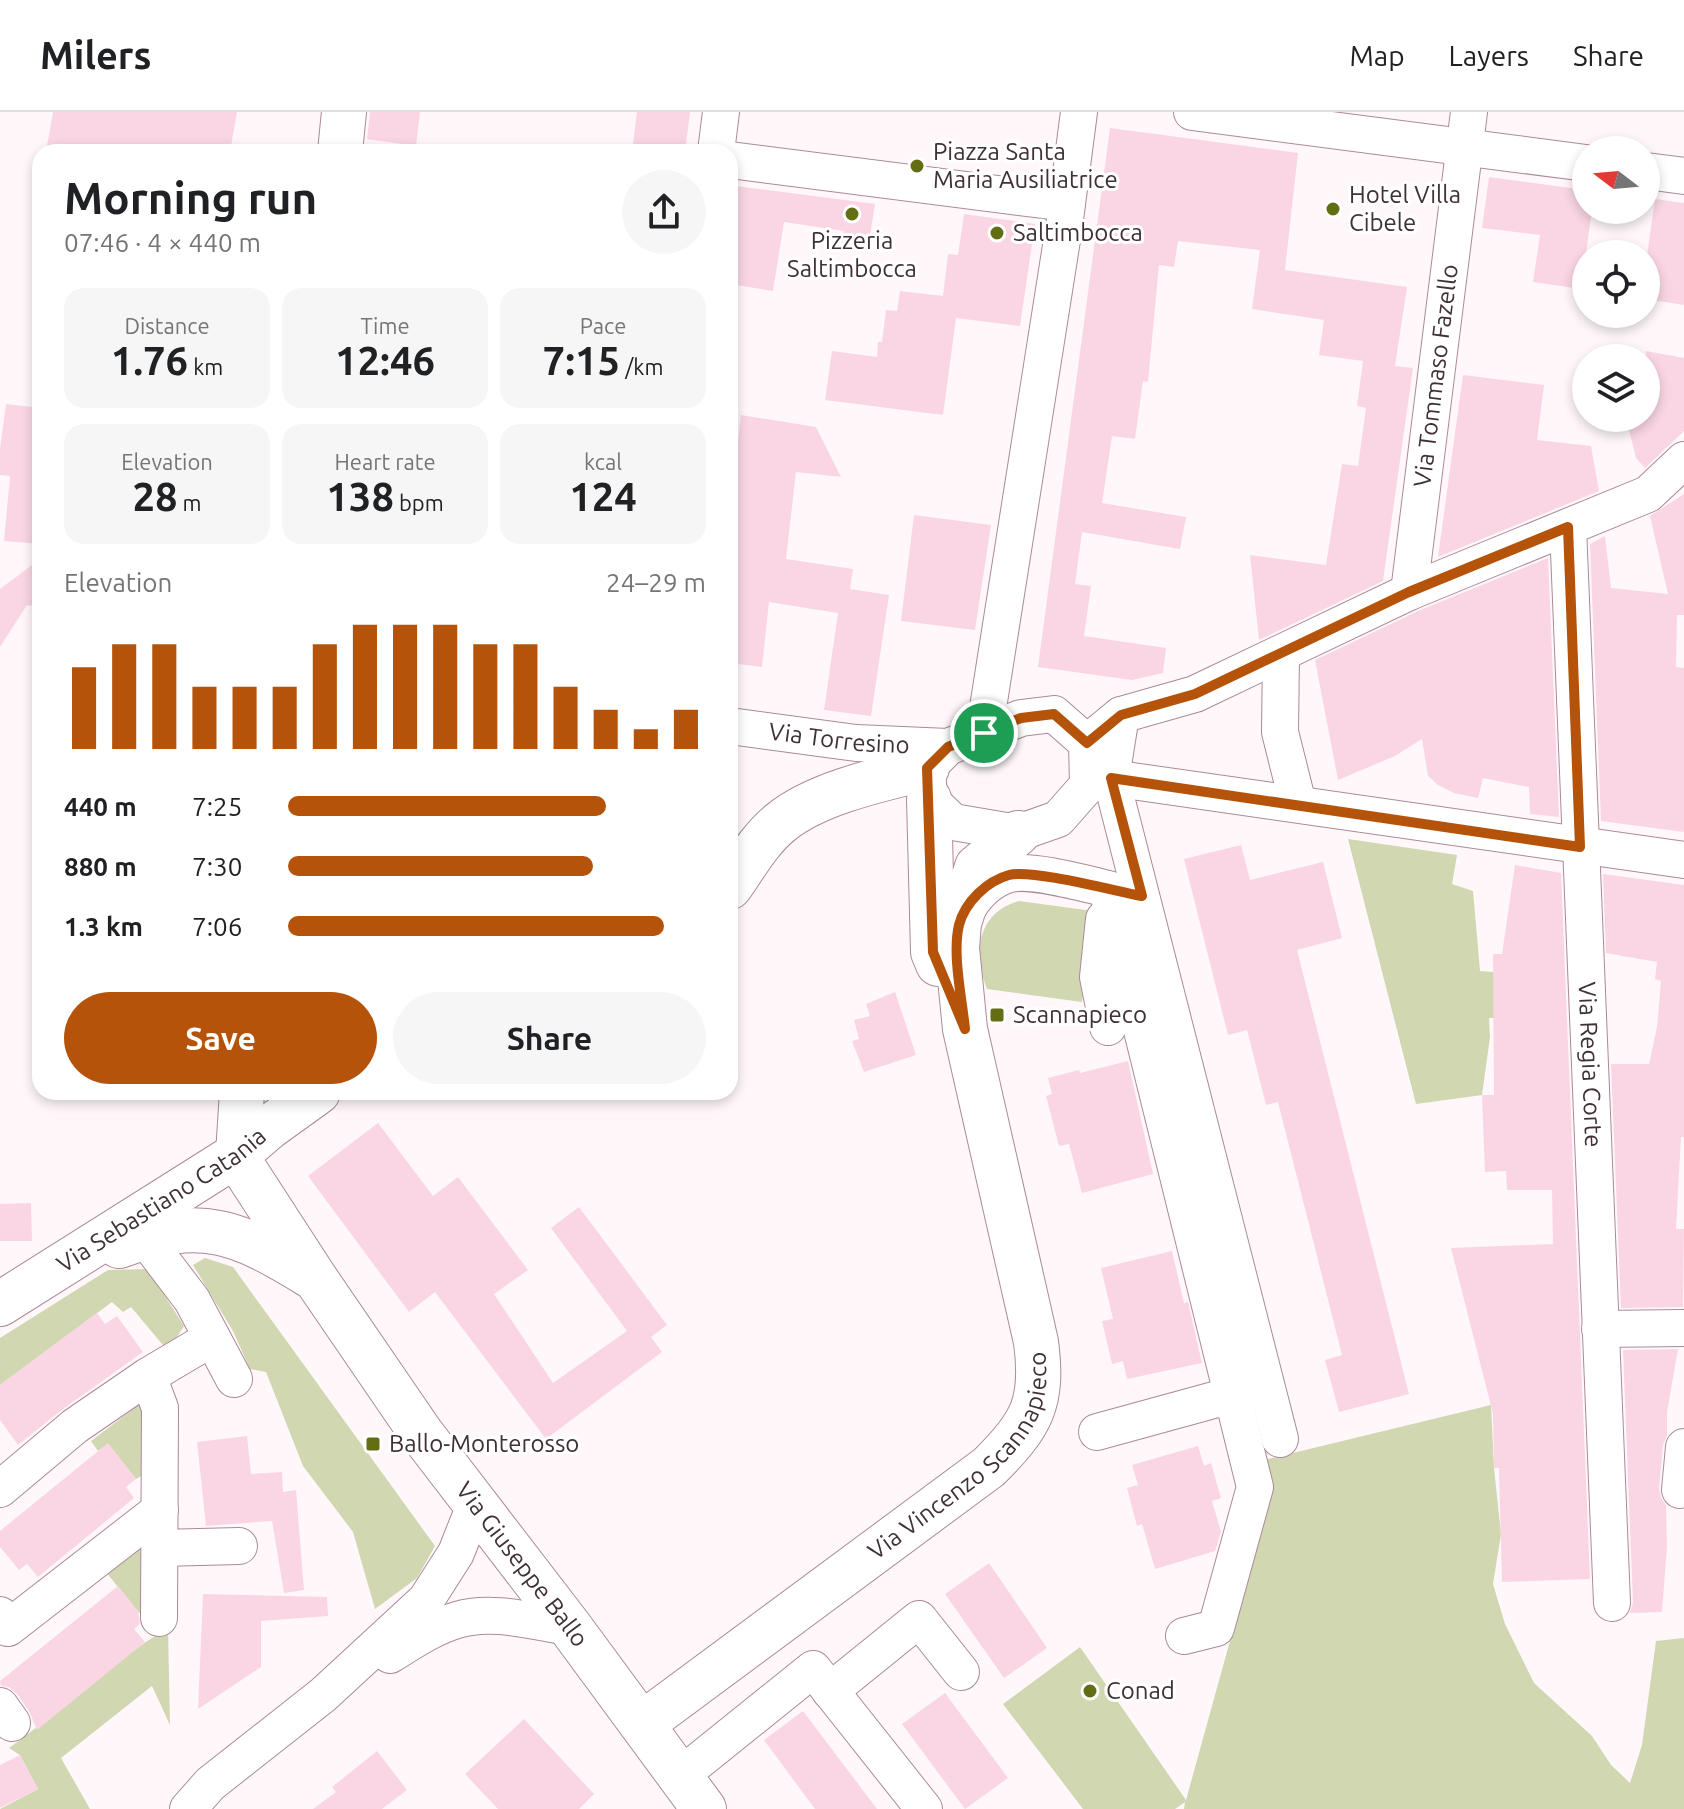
<!DOCTYPE html>
<meta charset="utf-8">
<style>
body{margin:0;font-family:Ubuntu,sans-serif;background:#f6f6f6;color:#202124;height:100vh;display:flex;flex-direction:column;font-size:30px;white-space:nowrap}
*{box-sizing:border-box;margin:0}
p{font-size:26px;color:#757577}
.icon{flex:none;width:44px;height:44px;fill:none;stroke:currentColor;stroke-width:2;stroke-linecap:round;stroke-linejoin:round}
.map{position:relative;flex:1;overflow:hidden}
.panel{position:absolute;left:32px;top:32px;width:706px;height:956px;display:flex;flex-direction:column;background:#fff;border-radius:24px;box-shadow:0 4px 12px #0003}
.panel>*{flex:none}
.needle{width:52px;rotate:286deg}
.buttons{position:absolute;left:1572px;top:24px;display:grid;gap:16px}
.buttons a{display:grid;place-items:center;width:88px;height:88px;border-radius:50%;background:#fff;box-shadow:0 4px 12px #0003;font-size:40px}
.pin{position:absolute;display:grid;place-items:center;width:68px;height:68px;color:#fff;margin:-34px;border:4px solid #fff;border-radius:50%;box-shadow:0 2px 8px #0007}
.round{display:grid;place-items:center;flex:none;width:84px;height:84px;border-radius:42px;background:#f6f6f6}
.overview{display:flex;align-items:center;justify-content:space-between;height:136px;padding:0 32px}
h1{font-size:44px;font-weight:700;line-height:60px}
.stats{display:grid;grid-template-columns:repeat(3,1fr);gap:12px;height:136px;padding:8px 32px}
.stats div{display:grid;align-content:center;border-radius:20px;background:#f6f6f6;text-align:center}
.stats b{font-size:40px;font-weight:700}
.stats small{font-size:22px;font-weight:400}
.stats p{font-size:22px}
.chart{height:224px;padding:16px 32px}
.chart p{display:flex;justify-content:space-between}
.chart svg{width:100%;height:144px;margin-top:8px;stroke:#b45309;stroke-width:6}
.action{display:flex;gap:16px;margin-top:auto;padding:16px 32px}
.action a{flex:1;height:92px;border-radius:48px;background:#b45309;color:#fff;font-size:32px;font-weight:700;line-height:92px;text-align:center}
.action a+a{background:#f6f6f6;color:#202124}
ul{padding:0 32px;list-style:none;font-size:26px}
li{display:grid;grid-template-columns:128px 96px 1fr;align-items:center;height:60px}
li i{height:20px;border-radius:10px;background:#b45309}
header{display:flex;align-items:center;gap:48px;box-sizing:border-box;height:112px;padding:0 40px;background:#fff;border-bottom:2px solid #e0e0e0}
header strong{font-size:38px}
nav{display:flex;gap:44px;margin-inline-start:auto;font-size:28px}
.map>svg:first-child{display:block}
.green{fill:#d0d7b1}
.building{fill:#fad6e4}
.lines{fill:none;stroke-linecap:round;stroke-linejoin:round}
.minor-casing{stroke:#ab8a97;stroke-width:38}
.major-casing{stroke:#ab8a97;stroke-width:46}
.minor{stroke:#fff;stroke-width:36}
.major{stroke:#fff;stroke-width:44}
.route-casing{stroke:#fff;stroke-width:16}
.route{stroke:#b45309;stroke-width:10}
.poi-dot{fill:#626d14;stroke:#fff;stroke-width:3}
.labels{text-anchor:middle;stroke-width:6;stroke-linejoin:round;paint-order:stroke}
.poi-label{font-size:24px;fill:#3f3136;stroke:#fff;text-anchor:start}
.street-label{font-size:24px;fill:#3f3136;stroke:#fff}
</style>
<header>
<strong>Milers</strong>
<nav><a>Map</a><a>Layers</a><a>Share</a></nav>
</header>
<div class="map">
<svg width="1684" height="1697" viewBox="0 0 1684 1697">
<rect width="100%" height="100%" fill="#fff7fa"/>
<path class="green" d="M1348,727l109,16 -5,29 21,7 7,80 13,1 29,44 -33,2 1,19 -8,58 -66,9z
M1019,789l74,10 -11,91 -95,-13c-14,-37 -10,-76 32,-88z
M205,1146l28,9 202,279 -18,32 -42,31 -22,-77 -50,-66 -37,-94 -16,-3 -17,-38 -40,-66z
M148,1157l36,57 -16,25 -37,-44 -8,5 -11,-10 -112,83v-47l108,-68z
M141,1291l5,70 -10,6 -28,-35 -10,7 -7,-10z
M1491,1293l3,63 7,66 -8,50 12,40 29,59 58,53 19,29 19,18 12,-38 14,-104 28,-3v171h-500l1,-7 -10,7h-92l-80,-105 77,-57 106,153 86,-311 -8,-29z
M152,1423l-7,85 -40,-49z
M168,1516l2,97 -18,-39 -91,72 29,51h-90l38,-20 -18,-34 -11,-7c54,-38 102,-86 159,-120z"/>
<path class="building" d="M53,0h184l-7,40h-171l1,-4 -13,-2z
M370,0h50l-4,34 -49,-7z
M637,0h53l-5,40h-53z
M1110,16l188,25 -13,117 122,17 -12,79 18,2 -30,213 -124,59 -9,-85 76,10 16,-101 16,2 8,-58 -9,-2 6,-45 -44,-6 5,-35 -72,-11 8,-59 -82,-9 -4,26 -15,-2 -11,117 -5,-1 -8,58 -23,-3 -10,67 84,14 -6,32 -98,-17 -7,52 16,2 -7,50 82,12 -3,25 -31,7 -94,-13z
M1489,65l97,13v20h6l-11,79 -48,-7 7,-47 -58,-7z
M736,74l139,18 -7,44 -26,-4 2,-13 -60,-9 -11,69 -43,-7v-54z
M1655,87l29,4v102l-38,-6v-36z
M964,102l71,10 -15,102 -64,-8 -13,97 -118,-15 7,-49 45,6 1,-15h4l4,-32 11,1 3,-20 43,5 5,-42 10,1z
M1646,239l38,7v73l-39,37 -9,-10 -10,-40h20z
M1463,263l81,10 -7,55 54,6 8,45 -161,66z
M6,292l34,4v136l-36,-3 6,-65 -10,-1v-26z
M741,303l75,12 25,50 -45,-5 -10,87 67,10 -3,20 39,6 -18,121 -47,-6 14,-97 -69,-11 -7,65 -32,-4v-153z
M1684,382v121h-7l-1,52 8,1v164l-83,-11 -11,-277 15,-8 6,52 57,6 -18,-78z
M914,403l77,10 -16,105 -74,-9z
M1548,446l11,259 -29,-3 -1,-27 -46,-9 -5,20 -24,-5 -16,-8 -10,-9 -6,-37 -27,17 -57,24 -23,-120 103,-49z
M40,447v48l-13,-2 -27,42v-58z
M1241,733l9,35 73,-18 19,76 -45,12 112,444 -70,18 -14,-52 17,-5 -64,-253 -12,3 -19,-75 -19,5 -44,-176z
M1515,753l46,8 29,706 -88,3 -3,-114h-5l-1,-54 -42,-166 102,-4 -1,-54h-45l-1,-19 -21,1 -3,-77h12l-1,-141h9z
M1603,762l81,11v252h-3l-5,92h8l-1,78 -62,1 -10,-244h38l8,-37 4,-46 -6,-2 2,-17 -51,-9z
M895,880l21,63 -52,17 -12,-31 7,-2 -5,-19 16,-4 -4,-12z
M1128,949l25,113 -71,19 -13,-49 -10,2 -13,-50 6,-2 -4,-16 31,-8 1,3z
M378,1011l55,73 25,-19 70,93 -34,24 59,89 74,-52 -76,-103 28,-21 88,118 -16,12 11,15 -116,87 -111,-147 -26,20 -101,-136z
M31,1091l1,38h-32v-37z
M1172,1139l12,52 4,-1 14,61 -75,16 -4,-18 -11,3 -10,-43 11,-2 -12,-51z
M97,1201l8,11 12,-8 26,36 -80,57 -45,36 -18,-25v-35z
M1678,1237l-11,63v23l-4,10 -4,43 2,10 5,7 1,41 -5,66 -32,1 3,-11 -10,-252z
M247,1324l4,38 31,-2 1,20 13,-2 8,100 -20,3 -12,-72 -66,5 -9,-84z
M108,1331l28,36 -10,8 8,11 -96,79 -11,-13 -8,6 -19,-23v-16z
M1198,1334l6,20 7,-3 10,35 -9,3 9,31 -6,19 -60,18 -13,-45 -5,2 -10,-38 11,-3 -6,-20z
M989,1451l58,85 -43,30 -59,-84z
M118,1474l20,25 2,13 -6,5 11,13 -108,88 -8,-19 -12,-17 -8,-7 -8,-1 -1,-5z
M203,1482l124,3 1,19 -67,5v46l-63,42z
M945,1581l63,85 -43,31 -63,-85z
M803,1599l74,98h-62l-51,-69z
M524,1607l70,75 -15,15h-81l-33,-35z
M377,1639l30,39 -25,19h-69l23,-17 -4,-5z
M20,1643l18,34 -38,19v-43z"/>
<g class="lines">
<g class="minor-casing">
<g id="minor">
<path d="M1192,0l394,51"/>
<path d="M716,40l5,-40"/>
<path d="M730,48l337,43"/>
<path d="M1646,59l38,5"/>
<path id="s1" d="M1568,415l44,1076"/>
<path id="s2" d="M1409,480l60,-480"/>
<path d="M1281,543l-1,77 18,72"/>
<path d="M1054,602l33,29 1,42 -30,34 -40,14 -65,-11 -24,-23 -2,-31 21,-21 73,-29z"/>
<path d="M1121,603l-10,63 169,661"/>
<path id="s3" d="M730,614l126,17 92,4"/>
<path d="M984,621l80,-506 15,-115"/>
<path d="M1087,631l34,-28 74,-21 214,-102 239,-98 36,-34"/>
<path d="M1092,672l19,-6 573,82"/>
<path d="M1107,777l148,598 -39,141 -32,8"/>
<path d="M964,803c10,-19 24,-35 46,-41 25,-6 91,14 119,20"/>
<path d="M1104,807l-6,58 10,50"/>
<path d="M144,1125l48,63 42,79"/>
<path d="M1600,1217l84,-1"/>
<path d="M148,1264l12,32 -1,210"/>
<path d="M1097,1320l135,-37"/>
<path d="M0,1377l75,-63 73,-50 64,-38"/>
<path d="M1680,1378l4,-43"/>
<path d="M160,1436l79,-2"/>
<path d="M0,1503l8,13 152,-118"/>
<path d="M390,1543c21,-13 43,-28 67,-35 35,-11 78,2 113,7"/>
<path d="M830,1579l89,-72 42,53"/>
<path d="M0,1594l12,17"/>
<path d="M680,1664l133,-107 111,140"/>
<path d="M188,1697l22,-25 113,-89 103,-95 30,-47 19,-48"/>
</g>
</g>
<g class="major-casing">
<g id="major">
<path d="M340,40l4,-40"/>
<path d="M929,687l4,153 5,12"/>
<path d="M730,775c15,-21 29,-47 50,-64 36,-30 102,-44 147,-55"/>
<path id="s4" d="M242,980l-4,62 5,13 72,111 106,155 149,194 134,182"/>
<path d="M119,1134c83,-30 118,-15 190,29"/>
<path id="s5" d="M0,1192l238,-150 30,-26 50,-36"/>
<path id="s6" d="M642,1612l347,-257c43,-43 55,-64 47,-125l-71,-313 -8,-81 2,-25 18,-56 41,-34"/>
</g>
</g>
<use href="#minor" class="minor"/>
<use href="#major" class="major"/>
</g>
<g class="lines">
<g class="route-casing">
<path id="route" d="M1568,415l12,320 -469,-69 31,118c-27,-5 -110,-27 -133,-21 -22,6 -44,27 -50,50 -7,29 3,74 6,104l-32,-77 -6,-184 21,-21 73,-29 33,-4 33,29 34,-28 74,-21 214,-102z"/>
</g>
<use href="#route" class="route"/>
</g>
<g class="poi-dot">
<circle cx="917" cy="54" r="8"/>
<circle cx="1333" cy="97" r="8"/>
<circle cx="852" cy="102" r="8"/>
<circle cx="997" cy="121" r="8"/>
<rect x="989" y="895" width="16" height="16" rx="4"/>
<rect x="365" y="1324" width="16" height="16" rx="4"/>
<circle cx="1090" cy="1579" r="8"/>
</g>
<g class="labels">
<g class="poi-label">
<text x="933" y="48">Piazza Santa<tspan x="933" dy="28">Maria Ausiliatrice</tspan></text>
<text x="1349" y="91">Hotel Villa<tspan x="1349" dy="28">Cibele</tspan></text>
<text x="1013" y="129">Saltimbocca</text>
<text x="852" y="137" text-anchor="middle">Pizzeria<tspan x="852" dy="28">Saltimbocca</tspan></text>
<text x="1013" y="911">Scannapieco</text>
<text x="389" y="1340">Ballo-Monterosso</text>
<text x="1106" y="1587">Conad</text>
</g>
<g class="street-label">
<text dy="8" stroke="none"><textPath href="#s2" startOffset="218">Via Tommaso Fazello</textPath></text>
<text dy="8" stroke="none"><textPath href="#s3" startOffset="110">Via Torresino</textPath></text>
<text dy="8" stroke="none"><textPath href="#s1" startOffset="538">Via Regia Corte</textPath></text>
<text dy="8" stroke="none"><textPath href="#s5" startOffset="192">Via Sebastiano Catania</textPath></text>
<text dy="8" stroke="none"><textPath href="#s6" startOffset="424">Via Vincenzo Scannapieco</textPath></text>
<text dy="8" stroke="none"><textPath href="#s4" startOffset="562">Via Giuseppe Ballo</textPath></text>
</g>
</g>
</svg>
<div class="buttons">
<a><svg class="needle" viewBox="-14 -14 28 28"><path d="M0-13l5 13h-10z" fill="#e53935"/><path d="M0 13l5-13h-10z" fill="#757577"/></svg></a>
<a><svg class="icon" aria-label="locate" viewBox="0 0 24 24"><circle cx="12" cy="12" r="6"/><path d="M12 2v4M12 18v4M2 12h4M18 12h4"/></svg></a>
<a><svg class="icon" aria-label="layers" viewBox="0 0 24 24"><path d="M12 4l9 5-9 5-9-5zM3 14l9 5 9-5"/></svg></a>
</div>
<div class="pin" style="left:984px;top:621px;background:#1e9e55"><svg class="icon" aria-label="arrive" viewBox="0 0 24 24"><path d="M6 21V4h12l-3 4 3 4H6"/></svg></div>
<section class="panel">
<div class="overview"><div><h1>Morning run</h1><p>07:46 · 4 × 440 m</p></div><a class="round"><svg class="icon" aria-label="share" viewBox="0 0 24 24"><path d="M12 15V3M7 8l5-5 5 5M5 13v7h14v-7"/></svg></a></div>
<div class="stats">
<div><p>Distance</p><b>1.76<small> km</small></b></div>
<div><p>Time</p><b>12:46</b></div>
<div><p>Pace</p><b>7:15<small> /km</small></b></div>
</div>
<div class="stats">
<div><p>Elevation</p><b>28<small> m</small></b></div>
<div><p>Heart rate</p><b>138<small> bpm</small></b></div>
<div><p>kcal</p><b>124</b></div>
</div>
<div class="chart"><p><span>Elevation</span>24–29 m</p>
<svg viewBox="0 0 160 44" preserveAspectRatio="none"><path d="M5 44V19M15 44V12M25 44V12M35 44V25M45 44V25M55 44V25M65 44V12M75 44V6M85 44V6M95 44V6M105 44V12M115 44V12M125 44V25M135 44V32M145 44V38M155 44V32"/></svg>
</div>
<ul>
<li><b>440 m</b>7:25<i style="width:76%"></i></li>
<li><b>880 m</b>7:30<i style="width:73%"></i></li>
<li><b>1.3 km</b>7:06<i style="width:90%"></i></li>
</ul>
<div class="action"><a>Save</a><a>Share</a></div>
</section>
</div>
